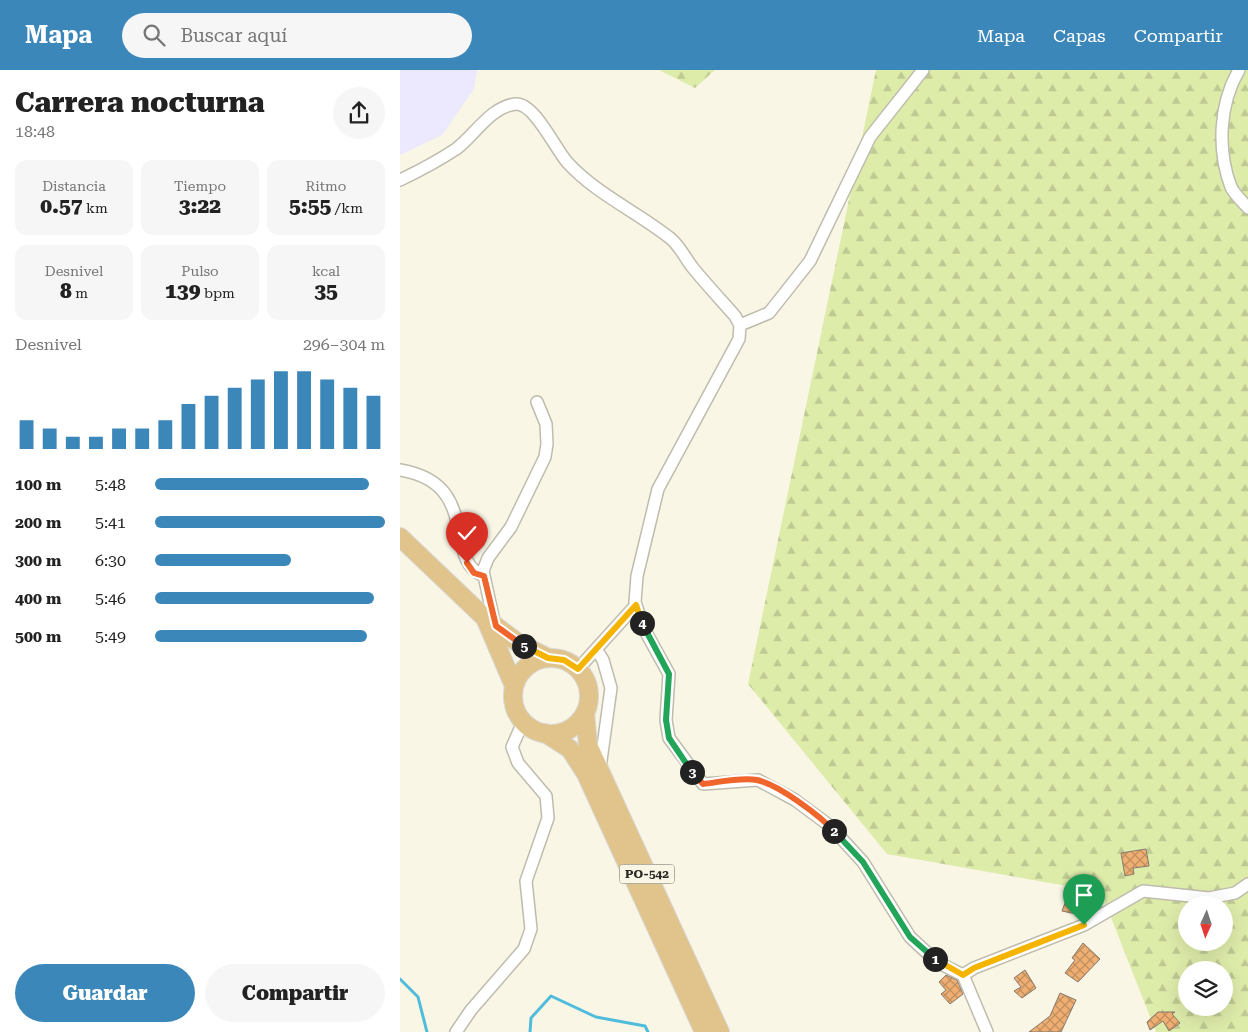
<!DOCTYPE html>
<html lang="es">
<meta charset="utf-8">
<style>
body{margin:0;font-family:"Roboto Serif",serif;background:#f6f6f6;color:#222;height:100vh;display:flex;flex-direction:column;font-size:19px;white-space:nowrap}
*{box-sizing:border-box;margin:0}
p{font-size:16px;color:#767676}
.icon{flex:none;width:28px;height:28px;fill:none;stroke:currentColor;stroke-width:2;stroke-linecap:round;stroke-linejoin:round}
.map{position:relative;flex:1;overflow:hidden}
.panel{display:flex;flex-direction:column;background:#fff;width:400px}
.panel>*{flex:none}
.needle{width:32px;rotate:183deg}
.tools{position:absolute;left:778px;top:826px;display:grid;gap:10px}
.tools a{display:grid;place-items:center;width:55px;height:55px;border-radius:50%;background:#fff;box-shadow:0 5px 20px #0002;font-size:25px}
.pin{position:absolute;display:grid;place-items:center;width:42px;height:42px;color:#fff;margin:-51px -21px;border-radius:50% 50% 50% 0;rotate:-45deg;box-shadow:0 0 5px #0007}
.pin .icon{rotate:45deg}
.km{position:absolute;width:25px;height:25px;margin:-12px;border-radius:50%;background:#222;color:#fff;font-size:14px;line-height:25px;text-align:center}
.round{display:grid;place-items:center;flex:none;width:52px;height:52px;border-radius:26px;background:#f6f6f6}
.summary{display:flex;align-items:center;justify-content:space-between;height:85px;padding:0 15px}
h1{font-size:28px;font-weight:800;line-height:38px}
.metrics{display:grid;grid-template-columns:repeat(3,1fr);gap:8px;height:85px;padding:5px 15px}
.metrics div{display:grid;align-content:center;border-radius:12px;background:#f6f6f6;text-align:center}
.metrics b{font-size:21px;font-weight:800}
.metrics small{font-size:14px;font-weight:400}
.metrics p{font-size:14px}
.chart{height:140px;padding:10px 15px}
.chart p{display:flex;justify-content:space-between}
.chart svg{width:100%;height:90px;margin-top:5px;stroke:#3c87ba;stroke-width:6}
.button{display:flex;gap:10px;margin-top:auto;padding:10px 15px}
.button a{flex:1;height:58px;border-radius:30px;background:#3c87ba;color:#fff;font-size:20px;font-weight:800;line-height:58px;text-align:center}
.button a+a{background:#f6f6f6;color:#222}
ul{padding:0 15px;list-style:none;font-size:16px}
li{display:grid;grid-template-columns:80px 60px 1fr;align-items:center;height:38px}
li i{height:12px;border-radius:6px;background:#3c87ba}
header{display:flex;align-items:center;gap:30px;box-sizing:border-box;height:70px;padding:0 25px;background:#3c87ba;color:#fff}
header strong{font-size:24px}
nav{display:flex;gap:28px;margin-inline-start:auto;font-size:18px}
.search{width:350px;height:45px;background:#f6f6f6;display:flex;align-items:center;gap:12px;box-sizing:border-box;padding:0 18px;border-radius:28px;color:#767676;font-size:19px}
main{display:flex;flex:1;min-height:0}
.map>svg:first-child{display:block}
.education{fill:#ece8fe}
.forest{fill:url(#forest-firs);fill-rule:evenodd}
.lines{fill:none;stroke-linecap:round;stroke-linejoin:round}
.stream{stroke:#4fbcdc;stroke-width:3}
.building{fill:url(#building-cross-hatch);stroke:#84796f}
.minor-casing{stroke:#bfbcad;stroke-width:14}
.primary-casing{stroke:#d8d8d7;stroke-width:20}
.minor{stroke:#fff;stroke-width:11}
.primary{stroke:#e1c48c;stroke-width:18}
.split-1-casing{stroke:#fff;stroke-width:10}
.split-2-casing{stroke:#fff;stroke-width:10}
.split-3-casing{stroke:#fff;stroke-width:10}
.split-4-casing{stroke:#fff;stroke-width:10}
.split-5-casing{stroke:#fff;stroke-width:10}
.split-6-casing{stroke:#fff;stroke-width:10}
.split-1{stroke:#f5b400;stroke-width:6}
.split-2{stroke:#22a559;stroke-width:6}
.split-3{stroke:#f0652b;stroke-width:6}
.split-4{stroke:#22a559;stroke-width:6}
.split-5{stroke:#f5b400;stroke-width:6}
.split-6{stroke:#f0652b;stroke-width:6}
.labels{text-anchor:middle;stroke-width:4;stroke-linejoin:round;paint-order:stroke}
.shield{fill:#f9f6e6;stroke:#67665d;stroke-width:1}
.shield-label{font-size:12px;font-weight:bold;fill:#292822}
</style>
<header>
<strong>Mapa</strong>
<div class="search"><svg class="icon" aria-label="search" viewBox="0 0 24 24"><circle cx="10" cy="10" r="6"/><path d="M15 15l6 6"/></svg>Buscar aquí</div>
<nav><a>Mapa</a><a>Capas</a><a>Compartir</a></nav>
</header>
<main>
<section class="panel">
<div class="summary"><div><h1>Carrera nocturna</h1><p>18:48</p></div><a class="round"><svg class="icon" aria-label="share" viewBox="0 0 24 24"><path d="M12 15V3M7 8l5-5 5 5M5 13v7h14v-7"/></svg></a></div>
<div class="metrics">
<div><p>Distancia</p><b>0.57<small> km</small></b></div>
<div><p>Tiempo</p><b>3:22</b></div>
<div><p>Ritmo</p><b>5:55<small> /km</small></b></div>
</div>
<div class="metrics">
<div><p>Desnivel</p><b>8<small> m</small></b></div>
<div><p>Pulso</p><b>139<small> bpm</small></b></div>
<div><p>kcal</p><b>35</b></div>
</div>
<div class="chart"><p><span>Desnivel</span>296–304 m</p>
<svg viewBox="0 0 160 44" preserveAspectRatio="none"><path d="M5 44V30M15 44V34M25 44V38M35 44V38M45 44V34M55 44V34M65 44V30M75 44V22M85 44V18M95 44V14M105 44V10M115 44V6M125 44V6M135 44V10M145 44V14M155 44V18"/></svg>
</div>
<ul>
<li><b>100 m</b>5:48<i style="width:93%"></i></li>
<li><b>200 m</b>5:41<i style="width:100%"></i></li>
<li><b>300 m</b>6:30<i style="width:59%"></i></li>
<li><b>400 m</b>5:46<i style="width:95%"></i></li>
<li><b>500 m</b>5:49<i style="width:92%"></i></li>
</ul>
<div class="button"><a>Guardar</a><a>Compartir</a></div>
</section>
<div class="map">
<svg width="848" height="962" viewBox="0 0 848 962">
<defs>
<pattern id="forest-firs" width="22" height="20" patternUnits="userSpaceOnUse" patternTransform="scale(1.25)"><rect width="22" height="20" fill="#deecaa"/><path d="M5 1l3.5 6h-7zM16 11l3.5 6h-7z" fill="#beca92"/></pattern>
<pattern id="building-cross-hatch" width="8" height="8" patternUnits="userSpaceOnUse" patternTransform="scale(1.25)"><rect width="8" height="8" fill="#efaf72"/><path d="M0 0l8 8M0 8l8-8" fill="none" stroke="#c28e5d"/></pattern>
</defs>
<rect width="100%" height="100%" fill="#f9f6e6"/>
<path class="education" d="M0,0h77l-3,19 -32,46 -42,20z"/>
<path class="forest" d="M259,0h56l-20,18z
M476,0h372v962h-92l-55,-140 -214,-38 -139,-170zM786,835h38v37h-38zM786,900h38v38h-38z"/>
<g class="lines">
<path class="stream" d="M0,909l18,18 9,35
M130,962l1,-14 20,-22 45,21 49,9 3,6"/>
</g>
<path class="building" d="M746,779l3,17 -16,2 1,6 -9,2 -4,-23z
M688,806l11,13 -23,25 -14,-3 6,-16z
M683,873l17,16 -22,23 -13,-9 10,-13 -3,-2z
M625,900l11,18 -14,10 -8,-7 7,-4 -7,-9z
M546,905l11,5 6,14 -13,10 -9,-10 5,-4 -7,-8z
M660,923l16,7 -15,32h-32l21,-16z
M758,942h17l-3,2 8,9 -11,8 -6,-10 -13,9 -3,-8z"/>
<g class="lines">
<g class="minor-casing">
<path id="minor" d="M839,0c-20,34 -22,80 -8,117 3,7 12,15 17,21
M0,110c19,-9 38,-19 56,-31 18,-13 35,-43 60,-45 18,-1 39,44 51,58 29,32 69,49 103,76 10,8 15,20 23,30 13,16 28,32 42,48l5,9 -1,14 -81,150 -21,87 -2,26 8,25 26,47 -3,46 3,18 34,46 55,-4 37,20 35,26 33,36 47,75 27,25 26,13 24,57
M340,255l29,-12 41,-52 60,-124 53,-67
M0,400c83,14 41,90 84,106
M95,556l-12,-55 5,-13 23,-31 34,-70 2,-13 -1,-20 -9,-22
M196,579l7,11 8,28 -11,80
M178,599l58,-64
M563,905l11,-7 110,-43 59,-34 66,7 26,-5 13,-9
M56,962l15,-22 53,-61 7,-20 -5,-48 22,-63 -2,-22 -28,-33 -6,-16 11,-25"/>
</g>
<g class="primary-casing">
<path id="primary" d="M0,467l85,81 32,24 31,16
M85,548l29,68
M113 626a38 38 0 1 1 76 0a38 38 0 1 1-76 0Z
M185,643l3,32 132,287
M145,663l25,16 16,25 118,258"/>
</g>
<use href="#minor" class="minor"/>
<use href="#primary" class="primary"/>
</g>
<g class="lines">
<g class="split-1-casing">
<path id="split-1" d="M535,889l28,16 11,-7 110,-43"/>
</g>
<g class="split-2-casing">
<path id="split-2" d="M434,761l29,31 47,75 25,22"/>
</g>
<g class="split-3-casing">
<path id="split-3" d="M292,702l11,12c17,-2 38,-7 54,-4 22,5 62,35 77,51"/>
</g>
<g class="split-4-casing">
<path id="split-4" d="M242,553l27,51 -3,46 3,18 23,34"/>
</g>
<g class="split-5-casing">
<path id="split-5" d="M124,576l24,12 16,2 14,9 58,-64 6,18"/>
</g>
<g class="split-6-casing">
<path id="split-6" d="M67,493l7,10 10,3 12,50 28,20"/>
</g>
<use href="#split-1" class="split-1"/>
<use href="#split-2" class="split-2"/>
<use href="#split-3" class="split-3"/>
<use href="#split-4" class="split-4"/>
<use href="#split-5" class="split-5"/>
<use href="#split-6" class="split-6"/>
</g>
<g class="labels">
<rect class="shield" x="219.5" y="794.5" width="55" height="19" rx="4"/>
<g class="shield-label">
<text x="247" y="808">PO-542</text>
</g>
</g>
</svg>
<div class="tools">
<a><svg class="needle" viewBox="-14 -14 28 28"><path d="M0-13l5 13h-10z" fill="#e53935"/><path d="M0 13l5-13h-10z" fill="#767676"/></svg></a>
<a><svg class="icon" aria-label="layers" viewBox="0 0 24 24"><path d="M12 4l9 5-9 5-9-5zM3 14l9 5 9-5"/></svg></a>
</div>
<div class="pin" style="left:684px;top:855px;background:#1e9e55"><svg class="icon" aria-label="arrive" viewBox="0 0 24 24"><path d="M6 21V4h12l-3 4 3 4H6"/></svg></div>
<div class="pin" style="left:67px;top:493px;background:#d93025"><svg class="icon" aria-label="check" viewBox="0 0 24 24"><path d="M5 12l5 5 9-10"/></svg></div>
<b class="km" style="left:535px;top:889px">1</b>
<b class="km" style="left:434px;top:761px">2</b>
<b class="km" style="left:292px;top:702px">3</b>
<b class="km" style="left:242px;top:553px">4</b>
<b class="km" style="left:124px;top:576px">5</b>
</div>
</main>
